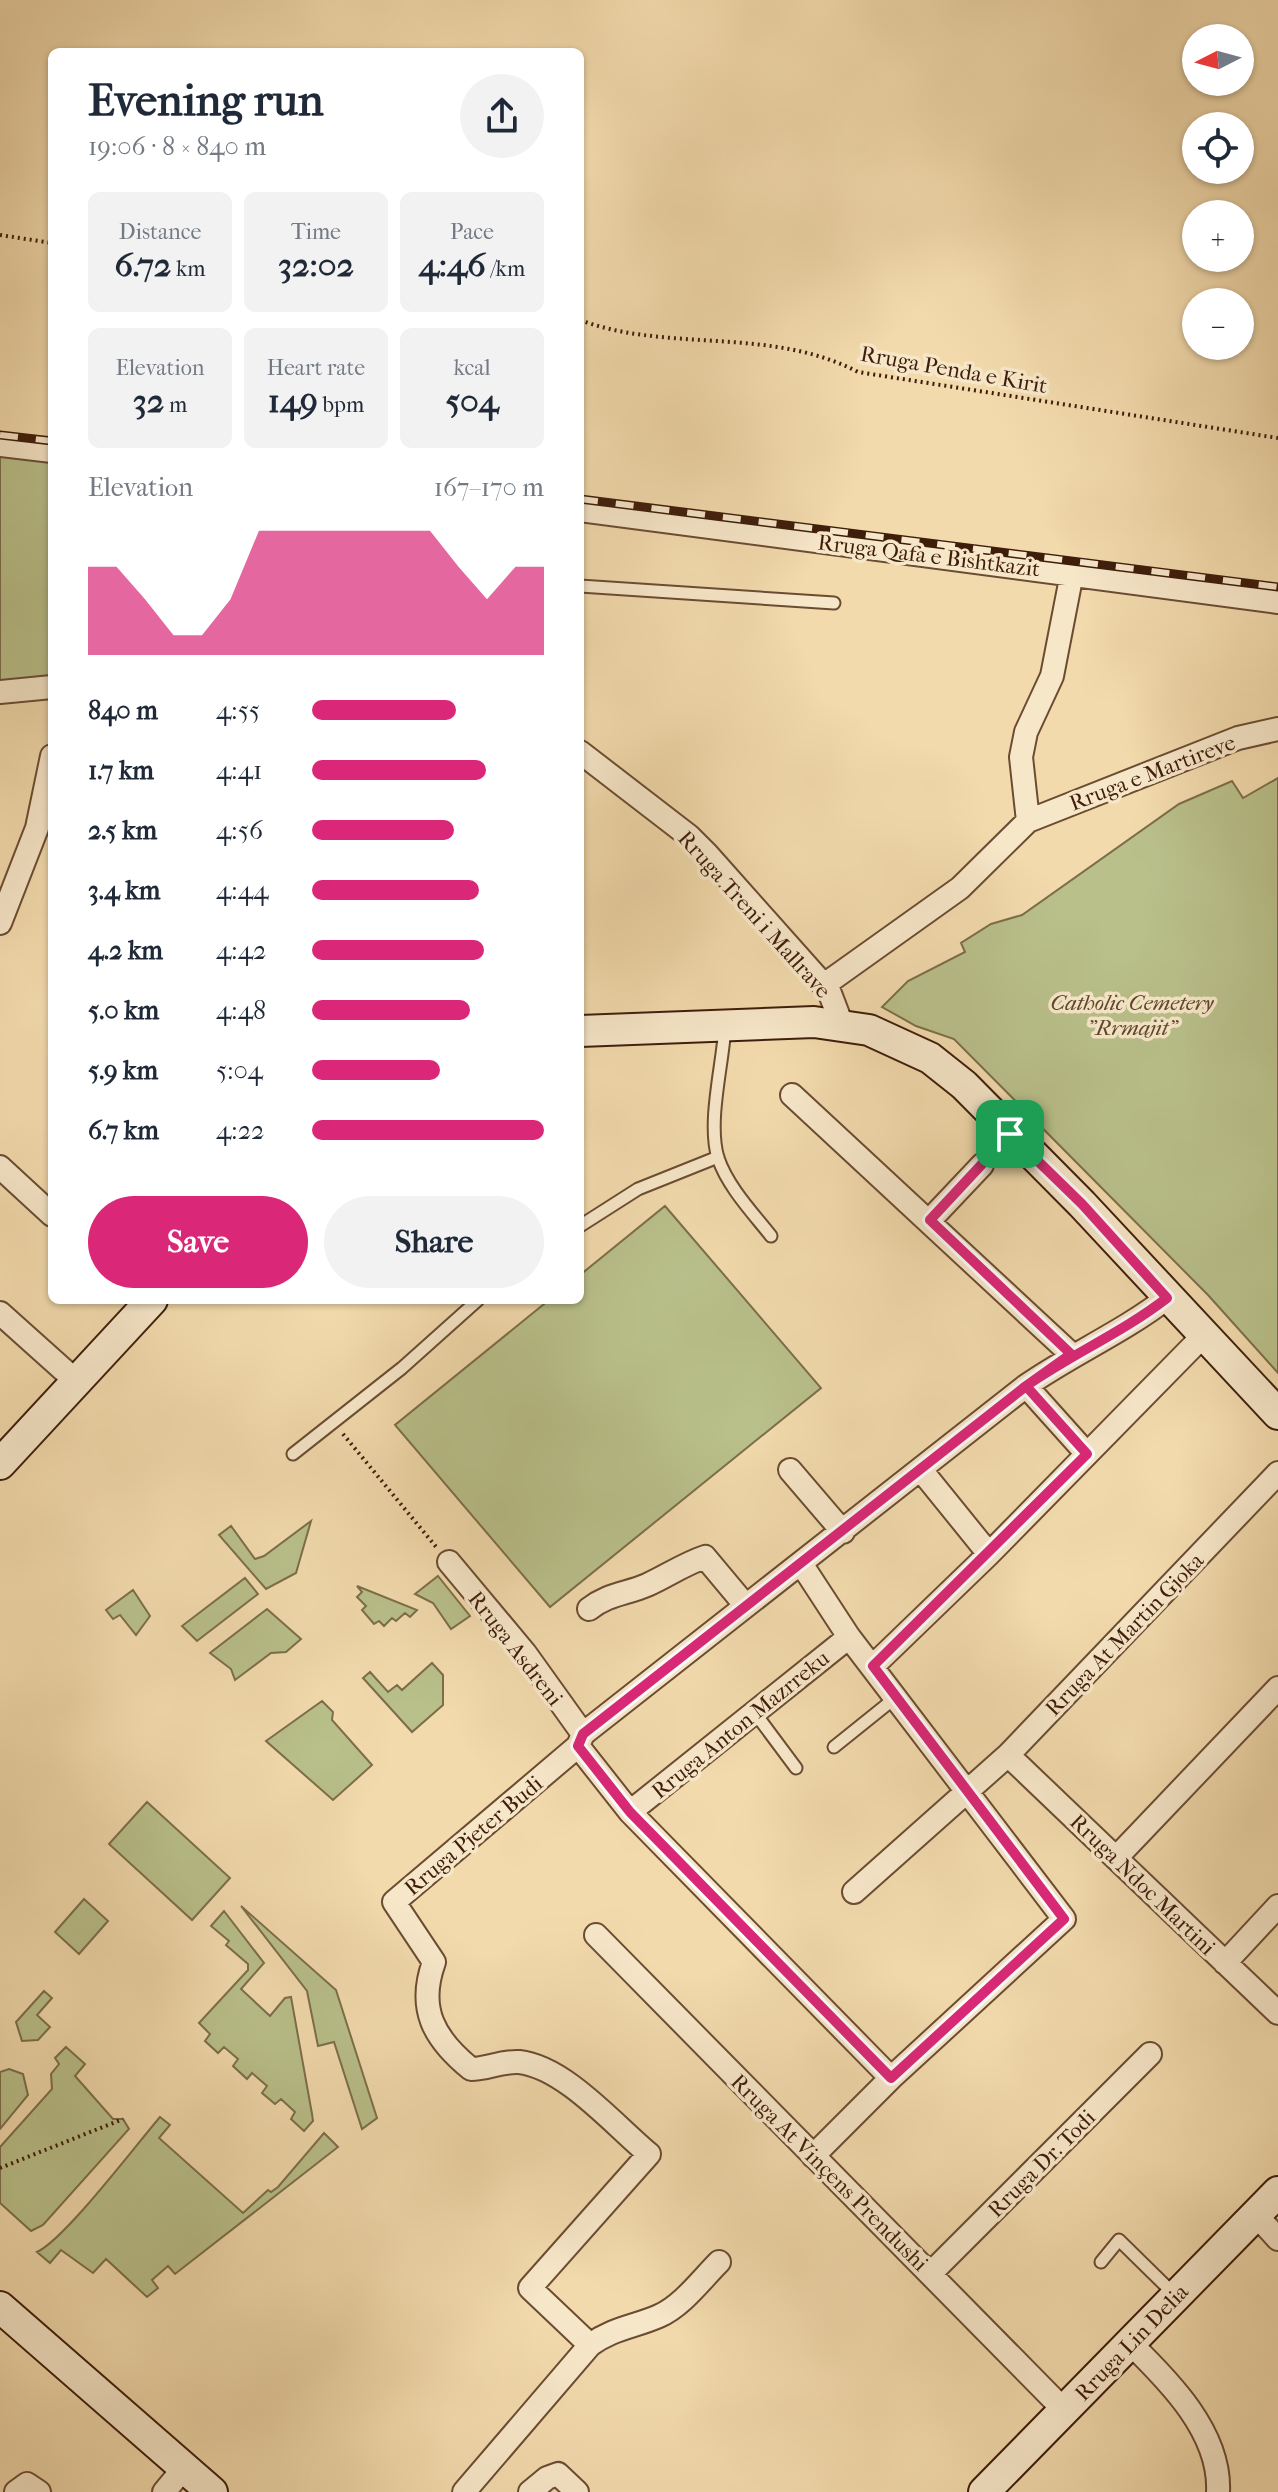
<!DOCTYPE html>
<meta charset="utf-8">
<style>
body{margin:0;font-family:"IM FELL French Canon",serif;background:#f2f2f3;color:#1f2937;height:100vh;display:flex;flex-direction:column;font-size:30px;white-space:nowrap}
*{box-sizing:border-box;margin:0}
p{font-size:26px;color:#747a83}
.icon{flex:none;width:44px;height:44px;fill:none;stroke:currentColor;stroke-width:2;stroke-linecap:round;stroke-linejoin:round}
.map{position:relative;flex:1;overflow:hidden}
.drawer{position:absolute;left:48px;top:48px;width:536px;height:1256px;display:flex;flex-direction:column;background:#fff;border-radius:12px;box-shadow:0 2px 6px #0004}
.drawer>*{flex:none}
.needle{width:52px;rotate:264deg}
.fabs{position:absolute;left:1182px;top:24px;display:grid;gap:16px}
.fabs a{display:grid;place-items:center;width:72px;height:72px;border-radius:50%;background:#fff;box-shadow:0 2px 6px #0004;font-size:40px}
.pin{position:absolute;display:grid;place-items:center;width:68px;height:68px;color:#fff;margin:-34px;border-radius:16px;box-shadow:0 4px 12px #0006}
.round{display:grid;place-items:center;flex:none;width:84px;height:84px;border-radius:42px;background:#f2f2f3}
.summary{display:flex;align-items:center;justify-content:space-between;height:136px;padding:0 40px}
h1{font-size:44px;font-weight:700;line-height:60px}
.figures{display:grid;grid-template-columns:repeat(3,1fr);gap:12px;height:136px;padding:8px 40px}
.figures div{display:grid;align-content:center;border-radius:12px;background:#f2f2f3;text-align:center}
.figures b{font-size:34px;font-weight:700}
.figures small{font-size:22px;font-weight:400}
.figures p{font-size:22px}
.chart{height:224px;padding:16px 40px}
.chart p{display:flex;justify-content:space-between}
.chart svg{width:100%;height:144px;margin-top:8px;fill:#db2777;opacity:.7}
.action{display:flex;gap:16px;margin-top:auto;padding:16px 40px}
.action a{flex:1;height:92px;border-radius:48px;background:#db2777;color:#fff;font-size:32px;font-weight:700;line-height:92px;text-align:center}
.action a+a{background:#f2f2f3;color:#1f2937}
ul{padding:0 40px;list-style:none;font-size:26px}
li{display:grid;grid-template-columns:128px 96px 1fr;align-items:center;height:60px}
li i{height:20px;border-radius:10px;background:#db2777}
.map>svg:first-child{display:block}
.green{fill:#b9c08a;stroke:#7c6e4a;stroke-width:2}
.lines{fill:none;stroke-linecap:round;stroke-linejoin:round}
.lane-casing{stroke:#6b4c33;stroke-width:15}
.street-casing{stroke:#6b4c33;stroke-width:26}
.secondary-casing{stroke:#3e1d0b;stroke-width:34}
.path{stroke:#3e1d0b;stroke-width:4;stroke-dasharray:2 4;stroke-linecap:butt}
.lane{stroke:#f7e7c9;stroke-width:11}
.street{stroke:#f7e7c9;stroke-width:22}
.secondary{stroke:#f7e7c9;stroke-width:30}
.rail-casing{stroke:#3e1d0b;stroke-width:9}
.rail{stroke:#f7e7c9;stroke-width:6;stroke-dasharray:18;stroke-linecap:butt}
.route-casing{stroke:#fff;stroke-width:16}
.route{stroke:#db2777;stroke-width:10}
.labels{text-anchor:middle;stroke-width:7;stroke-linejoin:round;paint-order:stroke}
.street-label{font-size:22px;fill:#3e1d0b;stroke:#f7e7c9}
.park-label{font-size:22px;font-style:italic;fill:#5d462b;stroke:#f7e7c9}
</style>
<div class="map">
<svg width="1278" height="2492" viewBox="0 0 1278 2492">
<rect width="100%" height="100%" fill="#f2daac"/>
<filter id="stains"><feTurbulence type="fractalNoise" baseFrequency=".0025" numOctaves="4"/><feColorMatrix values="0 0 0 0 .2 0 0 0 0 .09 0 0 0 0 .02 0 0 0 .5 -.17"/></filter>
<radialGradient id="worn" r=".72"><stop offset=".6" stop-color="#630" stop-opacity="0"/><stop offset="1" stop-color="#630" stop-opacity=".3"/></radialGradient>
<path class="green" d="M0,455l52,2v219l-52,5z
M1278,778v595l-70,-78 -254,-256 -38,-13 -34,-19 26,-26 57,-29 -4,-9 30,-19 31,-9 157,-111 53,-23 11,17z
M665,1206l156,182 -271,219 -155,-182 154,-125h31v-25z
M311,1521l-15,52 -30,16 -47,-54 12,-9 24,33 9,-3z
M438,1576l32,40 -19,13 -18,-26 -18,-9z
M245,1578l13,16 -61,47 -15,-15z
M357,1586l60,24 -7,7 -5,-4 -9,8 -4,-3 -8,8 -5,-5 -5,3 -12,-14 4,-4 -9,-9 5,-5z
M133,1590l17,26 -14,19 -16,-20 -7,4 -7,-9z
M267,1609l34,30 -15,13 -15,1 -36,27 -4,-11 -21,-16z
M432,1663l11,12v30l-31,27 -49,-54 7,-6 18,20 9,-7 5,5z
M322,1701l11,11 -1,8 40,45 -39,35 -67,-59z
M147,1802l83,76 -38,42 -83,-76z
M84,1899l24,22 -29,33 -24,-22z
M241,1906l95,84 41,128 -15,11 -28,-87 -16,4 -11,-55z
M224,1911l40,52 -23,26 29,27 15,-18 6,-1 21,117 1,7 -9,10 -13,-12 4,-7 -14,-13 -6,5 -13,-11 5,-7 -15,-13 -5,6 -14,-13 5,-7 -14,-12 -6,6 -13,-12 5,-7 -11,-11 49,-53v-6l-22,-19 3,-4 -18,-15z
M44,1991l8,7 -15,17 13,12 -12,13 -16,1 -6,-19z
M66,2047l19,17 -10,12 38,43h10l6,10 -86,96 -12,6 -31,-28v-56l52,-58 -1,-15 8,-10 -4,-6z
M9,2069l14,5 5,21 -28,34v-57z
M160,2117l10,8 -11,13 84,75 25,-23 3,2 7,-5 46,-54 14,14 -163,127 -7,-8 -16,14 6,8 -11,9 -41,-38 -13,14 -32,-23 -11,13 -13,-11c28,-13 99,-107 123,-135z"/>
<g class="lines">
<g class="lane-casing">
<path id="lane" d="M580,586l254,17
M725,1026c-2,38 -18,96 -7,132 10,29 34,54 53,78
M982,1165l28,-31
M580,1226l58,-37 80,-32
M293,1454l109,-86 76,-68
M755,1713l41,55
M834,1747l61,-49
M1101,2262l18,-22 56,55"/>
</g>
<g class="street-casing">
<path id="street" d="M0,445l52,6
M580,510l698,92
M0,692l52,-5
M580,752l109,84 18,18 122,137 13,34
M1028,821l210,-83 40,-9
M0,923l37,-95 15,-72
M824,985l136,-97 68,-67 -7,-64 5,-25 26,-56 20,-103
M792,1095l279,259
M0,1167l52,48
M930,1220l52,-55
M0,1313l77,69
M1026,1386l61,68
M790,1470l53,62
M921,1470l68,84
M449,1562l76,91 58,81
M802,1565l47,72 215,282 -173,159 -78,78
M589,1609c19,-15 37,-15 58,-24 20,-9 37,-21 58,-28l41,49
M873,1666l116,-112 214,-218
M583,1734l-5,12 -184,156 40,60c-17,47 0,77 37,107 16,0 30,-8 48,-7 46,5 95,63 130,92l-119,134 60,57
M583,1734l443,-348c46,-32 97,-54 141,-88
M578,1746l52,66 261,266
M1008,1755l270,258
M630,1812l219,-175
M1116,1858l162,-170
M854,1892l154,-137 270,-282
M596,1935l468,475
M1225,1963l53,-57
M1256,2215l22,24
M932,2272l218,-218
M1130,2343c39,38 91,90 88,149
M16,2492l11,-8 12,8
M164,2492l20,-24
M464,2492l126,-147c23,-17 44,-18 69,-29 23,-10 42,-36 60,-54
M530,2492l17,-14 11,-4 19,18"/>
</g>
<g class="secondary-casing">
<path id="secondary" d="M580,1031l234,-9 55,8 61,28 34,27 118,119 196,210
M0,1464l152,-164
M0,2307l212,185
M984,2492l294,-300"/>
</g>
<path class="path" d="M0,235l52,8
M580,320c87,33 190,6 278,52l420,66
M343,1434l94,114
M0,2168l123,-49"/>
<use href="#lane" class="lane"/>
<use href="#street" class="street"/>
<use href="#secondary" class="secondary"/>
<g class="rail-casing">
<path id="rail" d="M0,435l52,6
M580,499l698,88"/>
</g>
<use href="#rail" class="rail"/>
</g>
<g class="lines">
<g class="route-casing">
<path id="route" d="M1010,1134l-80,86 141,134 -45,32 -443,348 -5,12 52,66 261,266 173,-159 -191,-253 214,-212 -61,-68c46,-32 97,-54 141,-88l-85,-94 -72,-70"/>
</g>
<use href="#route" class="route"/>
</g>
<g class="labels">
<g class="street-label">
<text transform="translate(954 369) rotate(10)" y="8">Rruga Penda e Kirit</text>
<text transform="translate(929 555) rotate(7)" y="8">Rruga Qafa e Bishtkazit</text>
<text transform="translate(1152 772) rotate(-21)" y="8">Rruga e Martireve</text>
<text transform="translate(755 914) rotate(48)" y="8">Rruga Treni i Mallrave</text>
<text transform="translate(1124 1634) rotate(-46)" y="8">Rruga At Martin Gjoka</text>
<text transform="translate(516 1648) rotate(52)" y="8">Rruga Asdreni</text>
<text transform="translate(740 1724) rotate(-39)" y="8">Rruga Anton Mazrreku</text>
<text transform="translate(473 1835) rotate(-40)" y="8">Rruga Pjeter Budi</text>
<text transform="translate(1143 1884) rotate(44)" y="8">Rruga Ndoc Martini</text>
<text transform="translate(1041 2163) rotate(-45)" y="8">Rruga Dr. Todi</text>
<text transform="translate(830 2172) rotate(45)" y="8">Rruga At Vinçens Prendushi</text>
<text transform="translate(1131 2342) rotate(-46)" y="8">Rruga Lin Delia</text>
</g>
<g class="park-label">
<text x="1132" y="1010">Catholic Cemetery<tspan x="1132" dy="25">"Rrmajit"</tspan></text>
</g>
</g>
<rect width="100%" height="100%" filter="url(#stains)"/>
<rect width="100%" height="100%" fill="url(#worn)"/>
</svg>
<div class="fabs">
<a><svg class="needle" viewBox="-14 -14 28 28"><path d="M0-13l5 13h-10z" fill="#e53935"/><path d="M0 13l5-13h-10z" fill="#747a83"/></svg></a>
<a><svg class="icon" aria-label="locate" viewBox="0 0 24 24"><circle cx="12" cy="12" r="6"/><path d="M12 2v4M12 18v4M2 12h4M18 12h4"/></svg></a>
<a>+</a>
<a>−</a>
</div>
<div class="pin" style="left:1010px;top:1134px;background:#1e9e55"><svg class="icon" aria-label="arrive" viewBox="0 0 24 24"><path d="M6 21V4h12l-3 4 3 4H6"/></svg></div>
<section class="drawer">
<div class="summary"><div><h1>Evening run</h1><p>19:06 · 8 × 840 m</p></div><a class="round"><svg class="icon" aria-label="share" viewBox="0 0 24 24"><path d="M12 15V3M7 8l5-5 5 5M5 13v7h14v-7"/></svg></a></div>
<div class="figures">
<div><p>Distance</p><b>6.72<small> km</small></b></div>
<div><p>Time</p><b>32:02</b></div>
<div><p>Pace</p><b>4:46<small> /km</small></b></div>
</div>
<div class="figures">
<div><p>Elevation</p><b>32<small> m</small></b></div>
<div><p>Heart rate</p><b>149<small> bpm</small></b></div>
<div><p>kcal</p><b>504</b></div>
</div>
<div class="chart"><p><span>Elevation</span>167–170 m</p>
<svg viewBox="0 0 160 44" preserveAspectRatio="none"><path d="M0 44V17L10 17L20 27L30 38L40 38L50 27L60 6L70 6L80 6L90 6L100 6L110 6L120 6L130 17L140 27L150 17L160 17V44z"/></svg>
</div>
<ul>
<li><b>840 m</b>4:55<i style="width:62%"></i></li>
<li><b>1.7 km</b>4:41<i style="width:75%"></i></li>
<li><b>2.5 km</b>4:56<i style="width:61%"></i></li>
<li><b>3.4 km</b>4:44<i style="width:72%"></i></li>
<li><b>4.2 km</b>4:42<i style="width:74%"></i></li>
<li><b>5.0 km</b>4:48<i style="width:68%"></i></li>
<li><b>5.9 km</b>5:04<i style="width:55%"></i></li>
<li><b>6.7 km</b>4:22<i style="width:100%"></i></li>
</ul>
<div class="action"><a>Save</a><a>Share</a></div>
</section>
</div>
